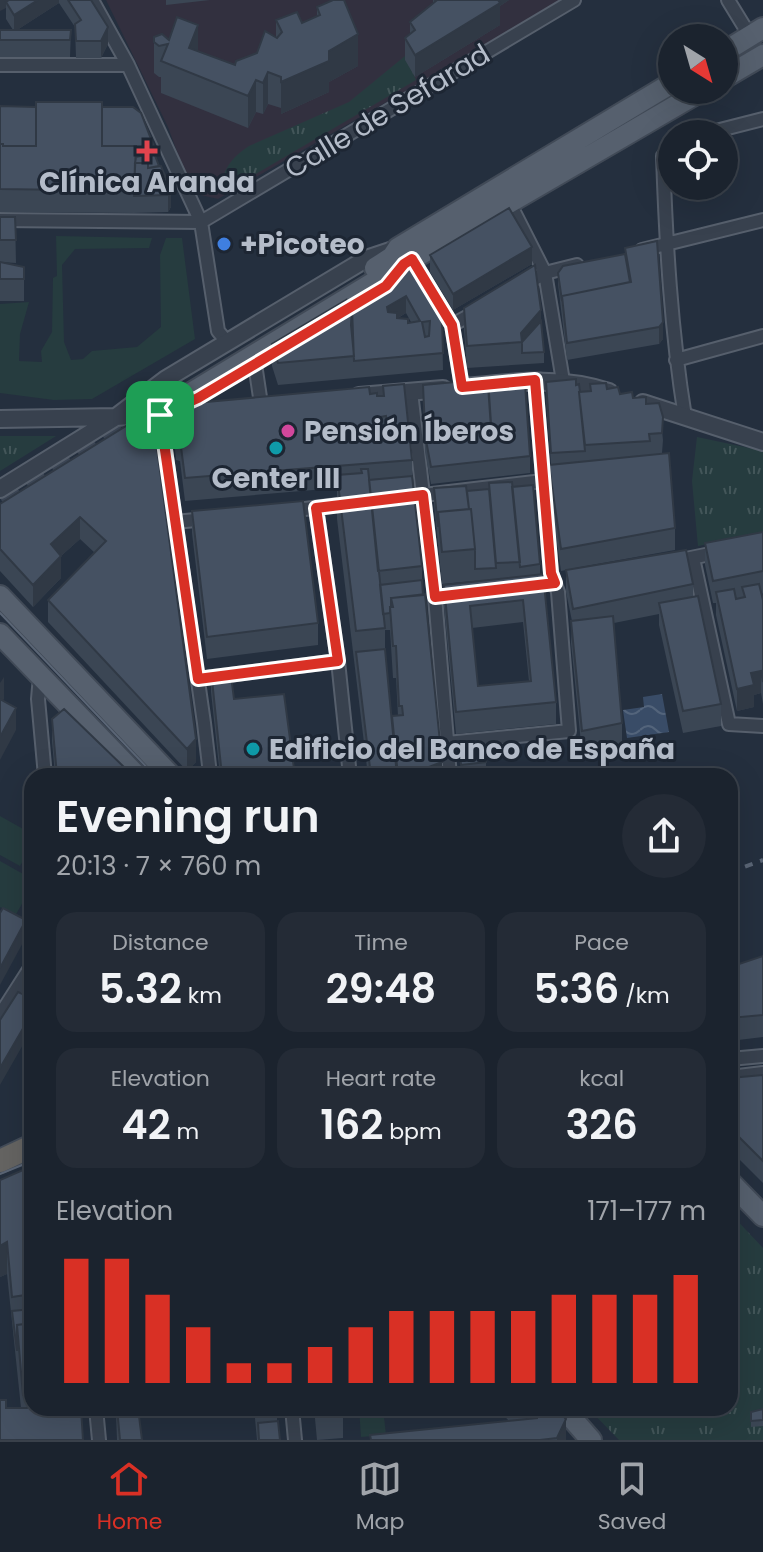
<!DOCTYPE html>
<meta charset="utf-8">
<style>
body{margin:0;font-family:Poppins,sans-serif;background:#242b36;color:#f1f3f6;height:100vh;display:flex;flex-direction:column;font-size:30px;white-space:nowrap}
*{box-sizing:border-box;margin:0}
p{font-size:26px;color:#a0a4aa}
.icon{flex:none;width:44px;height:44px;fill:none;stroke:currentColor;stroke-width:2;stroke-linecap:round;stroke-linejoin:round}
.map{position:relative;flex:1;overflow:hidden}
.drawer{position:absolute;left:24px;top:768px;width:714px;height:648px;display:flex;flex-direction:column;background:#1b232e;border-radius:24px;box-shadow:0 8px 32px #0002,0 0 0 2px #39404a}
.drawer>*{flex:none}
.needle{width:52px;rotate:143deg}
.controls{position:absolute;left:658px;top:24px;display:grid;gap:16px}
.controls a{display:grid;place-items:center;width:80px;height:80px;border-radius:50%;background:#1b232e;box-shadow:0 8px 32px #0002,0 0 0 2px #39404a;font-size:40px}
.pin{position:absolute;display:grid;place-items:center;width:68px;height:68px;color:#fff;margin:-34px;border-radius:16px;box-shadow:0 4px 12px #0006}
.round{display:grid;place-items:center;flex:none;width:84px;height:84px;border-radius:42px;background:#242b36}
.overview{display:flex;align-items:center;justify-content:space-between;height:136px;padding:0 32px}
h1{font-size:44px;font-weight:600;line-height:60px}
.figures{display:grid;grid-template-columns:repeat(3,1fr);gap:12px;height:136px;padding:8px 32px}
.figures div{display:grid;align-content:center;border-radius:20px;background:#242b36;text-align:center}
.figures b{font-size:40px;font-weight:600}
.figures small{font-size:22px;font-weight:400}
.figures p{font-size:22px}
.chart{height:224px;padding:16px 32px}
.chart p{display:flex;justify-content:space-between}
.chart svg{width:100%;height:144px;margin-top:8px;stroke:#d93025;stroke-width:6}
.tab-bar{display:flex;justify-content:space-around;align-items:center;height:112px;border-top:2px solid #39404a;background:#1b232e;font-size:22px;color:#a0a4aa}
.tab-bar a{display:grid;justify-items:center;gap:4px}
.tab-bar .current{color:#d93025}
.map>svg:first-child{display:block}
.medical{fill:#32303f}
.grass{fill:url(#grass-tufts)}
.garden{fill:#263c3f}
.water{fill:url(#water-waves)}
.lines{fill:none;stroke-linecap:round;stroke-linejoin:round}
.primary-tunnel{stroke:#3a4453;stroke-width:20;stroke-dasharray:20 10;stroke-linecap:butt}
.minor-casing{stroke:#565f6c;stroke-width:16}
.tertiary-casing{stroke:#565f6c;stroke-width:20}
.primary-casing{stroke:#414a57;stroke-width:24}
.trunk-casing{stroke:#434c59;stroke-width:26}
.minor{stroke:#38414e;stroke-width:12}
.tertiary{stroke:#38414e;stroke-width:16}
.primary{stroke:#56606e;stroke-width:20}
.trunk{stroke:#656462;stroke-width:22}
.tram{stroke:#5a6575;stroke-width:2}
.rail{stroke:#5a6575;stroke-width:4;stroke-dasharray:8 8;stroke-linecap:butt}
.wall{fill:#3b4654;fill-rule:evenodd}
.shaded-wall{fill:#303945}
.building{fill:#455162;stroke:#303945;stroke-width:2;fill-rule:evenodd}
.route-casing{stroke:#fff;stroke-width:16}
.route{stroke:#d93025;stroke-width:10}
.health-dot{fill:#e0444e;stroke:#1d2633;stroke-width:3}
.shop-dot{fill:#3f7fe0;stroke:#1d2633;stroke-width:3}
.hotel-dot{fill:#d1479c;stroke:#1d2633;stroke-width:3}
.culture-dot{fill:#0f9aa8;stroke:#1d2633;stroke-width:3}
.labels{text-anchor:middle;stroke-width:6;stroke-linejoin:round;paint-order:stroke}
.street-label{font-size:28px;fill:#b4bcc9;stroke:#1d2633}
.poi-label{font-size:28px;font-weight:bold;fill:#b4bcc9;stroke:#1d2633;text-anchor:start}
</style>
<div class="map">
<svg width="763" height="1440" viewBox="0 0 763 1440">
<defs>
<pattern id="grass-tufts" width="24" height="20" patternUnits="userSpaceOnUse" patternTransform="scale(2)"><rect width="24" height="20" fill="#263c3f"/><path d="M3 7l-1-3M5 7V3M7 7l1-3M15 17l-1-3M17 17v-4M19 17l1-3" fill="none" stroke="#435659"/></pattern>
<pattern id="water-waves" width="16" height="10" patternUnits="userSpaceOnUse" patternTransform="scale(2)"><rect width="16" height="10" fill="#394c67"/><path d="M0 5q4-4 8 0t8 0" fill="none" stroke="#53647b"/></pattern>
</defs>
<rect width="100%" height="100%" fill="#242f3e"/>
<path class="medical" d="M106,0h458l-346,199 -26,-6 -24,-66z"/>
<path class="grass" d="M405,56l11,24 -169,99 -27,12c3,-22 11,-33 29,-45l100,-44z
M0,436h56l-56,35z
M697,437l66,14v82l-65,13 -6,-65z
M730,1213l33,35v192h-144l-31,-32h142z"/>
<path class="garden" d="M56,236l96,2 -3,10 -74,1 -13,16 2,77 7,18 12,-1 9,-8 45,-4 24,-20 -1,-72 6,-17h16l13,101 -103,60 -38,1 -54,-7v-89l29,-2 -9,32 -1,27 23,1 -1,-11 11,-19 1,-54 4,-2z
M0,816l32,18v11l-12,21 -20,-11z
M0,861l32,18v7l-17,30 -15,-9z
M359,1408h24l3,27 -25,2z"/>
<path class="water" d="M662,694l7,38 -42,6 -4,-28 21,-3 -1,-10z"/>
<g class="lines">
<path class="primary-tunnel" d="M0,498l181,-110"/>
<g class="minor-casing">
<path id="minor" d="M92,0l36,65 73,157 17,109 9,11
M728,0l22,36
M0,65h128
M704,134l59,-15
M672,147l-9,9c3,87 8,174 22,261
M510,204l35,69 18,108
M0,220l201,2 373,-222
M642,250l121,-30
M412,259l40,66 10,62
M524,285l21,-12 32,-8
M452,325l24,-13
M676,360l87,-24
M255,364l6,40
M411,392l24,205 15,179
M160,415l44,308 6,51 -2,2
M415,496l128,-15
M316,508l22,153 12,115
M288,511l66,-8
M175,522l31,-3
M693,558l36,166 34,2
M671,562l49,-10
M40,676l-2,23 7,77
M198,679l140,-18
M447,743l122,-12 -11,-139 -7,-19 -16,-193
M0,1015l32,-50
M730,1059l33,-3
M730,1077l33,-4
M96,1408l3,32
M292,1408l3,32"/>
</g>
<g class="tertiary-casing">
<path id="tertiary" d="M466,387c50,-5 95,-11 143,5
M359,396l84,-7
M643,403l120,39
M0,419l116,-2 76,-6
M0,489l116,-72 50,-38 200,-120 27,-9"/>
</g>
<g class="primary-casing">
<path id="primary" d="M724,52l39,-24
M724,78l39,-23
M375,268l17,-11 6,-9 274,-165
M186,396l218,-132 299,-174
M0,596l171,180
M0,634l137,142
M730,1182l33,34
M563,1408l28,32"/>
</g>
<g class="trunk-casing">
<path id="trunk" d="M0,1161l32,-15"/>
</g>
<use href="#minor" class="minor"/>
<use href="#tertiary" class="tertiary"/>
<use href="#primary" class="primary"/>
<use href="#trunk" class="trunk"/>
<path class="tram" d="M0,613l155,163
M0,1174l32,-13"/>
<path class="rail" d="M730,872l33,-12"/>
</g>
<path class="wall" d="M0,0h91l17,44 -7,14h-25l-1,-31 -16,-24 -42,27h54l-1,27h-70v-27h13l-7,-11v-11z
M166,0h44l-44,5z
M433,0h76l-9,6v19l-85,52 -10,-17v-22l5,-4v-12l23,-18z
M317,7l41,59 -29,16v10l-48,22v-6l-13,-4 -5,10 -7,-2 -8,16 -87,-35v-16h-2l-5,-4v-36l15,3 66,25 22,-12 19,-16v-17l26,3 15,-7z
M0,106l102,1 52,40v6l5,13 12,24v17l-3,5 -34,1 -134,-1z
M0,217h15l1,46 -16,-1z
M657,241l6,98 -4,5 -92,16 -9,-76v-11l67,-19v-6z
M430,255l102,9 -79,46 -23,-38z
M0,262l24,5v34h-24z
M412,266l30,54 1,50 -165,15 -6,-19v-22l74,-39zM406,313l5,9 -3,1 -10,-5z
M464,308l77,13 3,31v11l-77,5 -3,-38z
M546,382l30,3 4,7 10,-1v-7l17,5 39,15 13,-1 4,37 -1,13 13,75v22l-100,18 118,16v13l28,107v22l-38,7 -24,-108v-11l-45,9 8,100v23l-40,7 -11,-110 1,-22 -6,-29v-22l-5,1 -12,-84v-22l2,-1 -5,-65z
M423,385h65l42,71v17l-99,11 -6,-32z
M383,386l29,74v16l10,90v14l20,196h-74l-31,-257v-31l-152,13 -5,-40 -4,-1 -3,-33v-22l197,-11 7,2h6zM385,630h5l3,48h3l2,38h-6v13l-7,-80z
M152,410l44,352 -9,9 -139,-149v-22l47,-47 -15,-14 -19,17v22l-28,29 -33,-36v-67z
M512,487l28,77v10l16,128v22l-100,10 -12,-127v-22l40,-5 -42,4 -8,-80v-16l33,3zM523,622l6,59 -51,5 -6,-58z
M192,511l126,112v22l-111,14 -15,-126z
M763,532v61l-1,1 1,6v104l-2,-11 -7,2v12l-17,4 -21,-96v-12h-3l-8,-38v-22z
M211,670l23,29 61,77h-75l-9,-84z
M52,719l74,55 2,2h-73l-3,-35z
M460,759l26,3v5l-25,4z
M763,956v81l-33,4v-74z
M763,1075v108l-33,-33v-72z
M32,1166v242h-26h15l-14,-134 -7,3v-97z
M114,1408h24l4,32h-25l-1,-26 -1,1z
M254,1408h23v13l3,19h-23z
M314,1408h29v30l-26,2z
M497,1408h59l10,32h-196l139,-19z
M763,1409v17l-12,1v-15z"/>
<path class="shaded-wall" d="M0,0h11l-5,4v4l-6,3z
M38,0h21v3l-45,29v-17z
M491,0h18l-9,6v19l-85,52v-22z
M198,25v31l-9,-8z
M108,27v17l-7,14v-17z
M358,34v32l-29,16v10l-48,22v-32l48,-31z
M268,72v32l-5,10v-31z
M256,80v32l-8,16v-32z
M171,190v17l-3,5v-17z
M532,247v17l-79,46v-16z
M406,296v17l-19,11v-17z
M541,310v22l-19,21 -1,-20z
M663,322v17l-4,5v-17z
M80,517v22l-19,17v22l-28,29v-22l18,-41z
M761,671v22l-7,2v12l-17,4v-22l14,-16z
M4,677v22l-4,7v-23z
M16,708v22l-16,30v-23z
M196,739v23l-9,9v-22z
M442,762v14h-37z
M26,920v17l-26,48v-17z
M32,1013v16l-32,56v-17z
M7,1242v32l-7,3v-31z
M529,1408v31l-3,1v-31z
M566,1419v21h-9v-2z"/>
<path class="building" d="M9,0h29l-24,15 -8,-13z
M68,0h23l17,27 -7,14h-25l-1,-17 6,-4z
M333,0h11l14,34 -29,17v10l-48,21v-5l-13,-5 -5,11 -7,-3 -8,16 -87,-35 7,-17 -9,2 -5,-4v-5l8,-3 7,6 8,-23 21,8 -9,23 46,17 1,-4 21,-8 8,-22 12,7 5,-6 -6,-12 21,-8 5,11 18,-8 -3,-8z
M435,0h63l2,3 -85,52 -10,-17 10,-8 -5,-8 26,-21z
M0,30h71l-1,10h-70z
M36,102h66v44h34l-2,45 -134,-2v-45h3v2h33z
M0,106l36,1v39h-33v-2h-3z
M102,107h31l8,6 13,34 -18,2v-3h-34z
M154,153l5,13 -11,2v-5h-13l1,-6z
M135,163h13v5l13,-2 10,24 -3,5 -34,1z
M509,208l23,39 -79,47 -23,-39z
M0,217h15l1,23h-16z
M657,241l6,81 -4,5 -92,16 -5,-47 69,-14 -6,-34z
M625,254l5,28 -68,14v5l-4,-28 5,-7z
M0,262l24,5v12h-24z
M535,265l6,45 -20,23 1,9 -55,4 -3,-38z
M412,266l30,54 1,33 -89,8 -2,-53 -7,1 1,-4zM406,296l14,25 -12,2v-4l-11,-1v-5l-9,-1 -1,-5zM430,321l-1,15 -4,1 -3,-15z
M346,300l-2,9 8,-1 -1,17 3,31 -76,7 -6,-19z
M541,321l3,31 -22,1v-11z
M488,379l3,44 -66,6 -2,-44z
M576,379v6l3,-1 1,8h-1l6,59 -34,2 -5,-71z
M522,382l3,2 5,72 -99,11 -6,-32 66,-7 -3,-43z
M606,383l1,6 11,-2 2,7 12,-2 1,6 13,-1v7l13,-1 4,14 -1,16 -13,1 1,7 -65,4 -6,-53 12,-1 -1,-7z
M404,384l8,76 -227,18 -5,-39 -4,-1 -3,-33 196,-18 1,7 7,-1v3h7l-1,-10zM386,416l3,18 -11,2 -3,-18z
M152,410l44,329 -9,10 -139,-149 58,-59 -26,-24 -29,27 10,12 -28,29 -33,-36v-45z
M669,453l6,75 -114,21 -12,-84z
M361,469h7l17,159 -29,3 -19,-156 25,-2z
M412,476l10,90 -44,5 -9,-91z
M512,482l8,80 -24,1 -7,-80z
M533,485l7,79 -20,3 -8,-80z
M466,486l3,23 -31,3v15l-4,-39z
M489,489l7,79 -21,1v-20l-4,-40h-2l-2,-18z
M303,501l15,122 -111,14 -15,-126z
M471,509l4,40 -33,3 -4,-40z
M763,532v39l-50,10 -8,-38z
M686,550l7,34 -120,25 -7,-39z
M543,574l13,128 -100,10 -12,-127zM523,600l8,81 -53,5 -8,-80z
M422,580l1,15 -32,3v9h-1v6l-7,1 -3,-29z
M759,584l4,16v82l-2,-11 -10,2 3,12 -17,4 -21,-97 18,-3 2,10 9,-2 -3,-10z
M425,594l17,168 -37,14h-7l-6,-60 11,-1 -1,-9h-3l-3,-60h-3l-3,-39h3l-2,-9z
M698,596l23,108 -38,7 -24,-108z
M613,616l9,107 -40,8 -11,-110z
M385,649l12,127h-26l-15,-124z
M230,668l4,31 50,-5 11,82h-73l-11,-106z
M0,699l16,9 -16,29z
M64,709l62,60 -7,7h-62l-5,-57z
M485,750l1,12 -25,3 -1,-12z
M3,908l23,12 -26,48v-55z
M763,956v59l-33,3v-51z
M18,992l14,6v15l-32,55v-48z
M763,1075v86l-33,-33v-50z
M32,1166v128l-20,3 -5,-55 -7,4v-66z
M32,1309v14l-15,2v26l-5,-40z
M32,1323v85h49l2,32h-83v-40h6v8h21l4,-3 -1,-10h-7l-6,-70z
M117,1408h21l4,32h-22z
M530,1408h26l10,11 -9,19 -17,2h-169l-1,-5 167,-17v-3z
M763,1409v11l-12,1v-9z
M278,1421l2,19h-21l-1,-17z"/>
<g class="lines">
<g class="route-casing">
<path id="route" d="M412,259l40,66 10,62 73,-7 16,193 4,10 -120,14 -12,-102 -107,13 22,153 -140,18 -38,-264 38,-17 188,-112 18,-22z"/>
</g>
<use href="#route" class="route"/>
</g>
<path class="health-dot" d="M143 139h8v8h8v8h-8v8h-8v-8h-8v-8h8z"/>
<circle class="shop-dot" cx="224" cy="244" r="8"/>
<circle class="hotel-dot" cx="288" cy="431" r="8"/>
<g class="culture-dot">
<circle cx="276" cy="448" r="8"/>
<circle cx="253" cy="749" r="8"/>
</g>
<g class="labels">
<g class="street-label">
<text transform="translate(387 111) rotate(-31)" y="10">Calle de Sefarad</text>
</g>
<g class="poi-label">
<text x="147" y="192" text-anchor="middle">Clínica Aranda</text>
<text x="240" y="254">+Picoteo</text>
<text x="304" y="441">Pensión Íberos</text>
<text x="276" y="488" text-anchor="middle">Center III</text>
<text x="269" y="759">Edificio del Banco de España</text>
</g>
</g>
</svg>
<div class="controls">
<a><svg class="needle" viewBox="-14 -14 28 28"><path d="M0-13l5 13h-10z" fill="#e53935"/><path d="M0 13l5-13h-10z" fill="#a0a4aa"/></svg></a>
<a><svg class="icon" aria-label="locate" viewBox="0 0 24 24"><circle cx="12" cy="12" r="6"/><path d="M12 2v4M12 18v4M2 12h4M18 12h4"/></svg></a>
</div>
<div class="pin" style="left:160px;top:415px;background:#1e9e55"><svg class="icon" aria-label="arrive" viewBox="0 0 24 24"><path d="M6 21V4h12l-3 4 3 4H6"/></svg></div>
<section class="drawer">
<div class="overview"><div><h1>Evening run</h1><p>20:13 · 7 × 760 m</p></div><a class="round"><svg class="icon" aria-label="share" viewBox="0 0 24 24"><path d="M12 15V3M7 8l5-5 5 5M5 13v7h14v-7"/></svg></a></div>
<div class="figures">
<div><p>Distance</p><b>5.32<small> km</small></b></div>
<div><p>Time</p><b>29:48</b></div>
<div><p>Pace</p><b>5:36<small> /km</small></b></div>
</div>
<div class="figures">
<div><p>Elevation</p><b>42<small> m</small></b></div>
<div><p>Heart rate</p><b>162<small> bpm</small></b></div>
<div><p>kcal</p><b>326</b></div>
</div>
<div class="chart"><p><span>Elevation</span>171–177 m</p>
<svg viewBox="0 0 160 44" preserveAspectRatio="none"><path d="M5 44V6M15 44V6M25 44V17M35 44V27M45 44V38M55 44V38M65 44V33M75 44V27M85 44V22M95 44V22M105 44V22M115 44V22M125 44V17M135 44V17M145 44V17M155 44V11"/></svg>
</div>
</section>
</div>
<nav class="tab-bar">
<a class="current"><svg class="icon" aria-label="home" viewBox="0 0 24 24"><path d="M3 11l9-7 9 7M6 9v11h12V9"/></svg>Home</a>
<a><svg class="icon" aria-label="map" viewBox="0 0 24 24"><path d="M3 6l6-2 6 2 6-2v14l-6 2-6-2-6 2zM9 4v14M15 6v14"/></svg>Map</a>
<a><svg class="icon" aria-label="saved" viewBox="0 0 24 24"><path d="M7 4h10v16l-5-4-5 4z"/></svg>Saved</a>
</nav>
